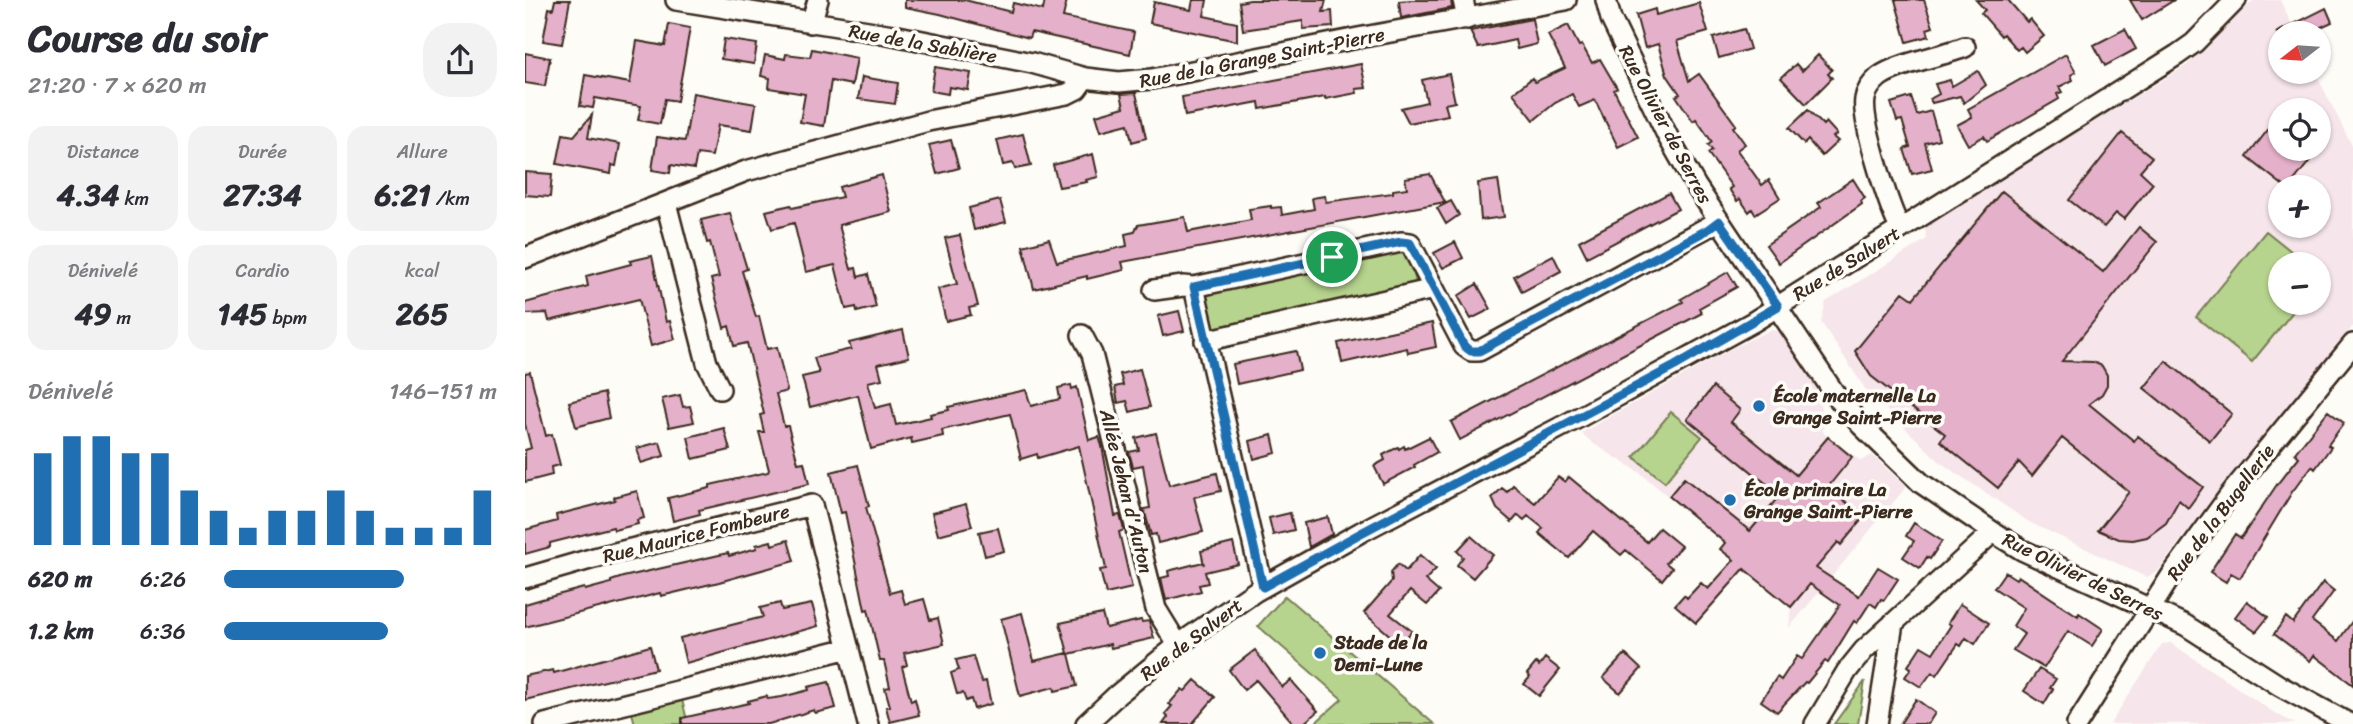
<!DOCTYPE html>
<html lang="fr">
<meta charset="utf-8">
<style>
body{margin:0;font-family:Sriracha,sans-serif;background:#f2f2f3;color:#2b2b33;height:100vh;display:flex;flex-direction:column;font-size:26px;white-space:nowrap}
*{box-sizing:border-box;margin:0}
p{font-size:23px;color:#7c7c81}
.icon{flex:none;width:38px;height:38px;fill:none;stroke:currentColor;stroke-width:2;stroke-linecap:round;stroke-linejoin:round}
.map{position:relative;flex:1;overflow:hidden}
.side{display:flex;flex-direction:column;background:#fff;width:525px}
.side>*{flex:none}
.needle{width:46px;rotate:253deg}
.tools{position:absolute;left:1743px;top:21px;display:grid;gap:14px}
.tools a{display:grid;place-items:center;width:63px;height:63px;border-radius:50%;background:#fff;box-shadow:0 2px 5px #0004;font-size:35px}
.pin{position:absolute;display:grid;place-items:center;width:60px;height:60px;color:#fff;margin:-30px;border:4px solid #fff;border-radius:50%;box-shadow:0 2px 7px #0007}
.round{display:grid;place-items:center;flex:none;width:74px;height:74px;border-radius:28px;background:#f2f2f3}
.summary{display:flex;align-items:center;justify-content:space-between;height:119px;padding:0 28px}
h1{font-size:38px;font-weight:700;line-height:52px}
.metrics{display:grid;grid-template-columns:repeat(3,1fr);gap:10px;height:119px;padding:7px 28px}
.metrics div{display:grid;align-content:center;border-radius:18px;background:#f2f2f3;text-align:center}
.metrics b{font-size:30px;font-weight:700}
.metrics small{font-size:19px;font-weight:400}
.metrics p{font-size:19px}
.chart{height:196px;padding:14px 28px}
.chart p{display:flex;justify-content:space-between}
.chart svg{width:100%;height:126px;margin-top:7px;stroke:#1f6fb2;stroke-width:6}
ul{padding:0 28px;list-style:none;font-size:23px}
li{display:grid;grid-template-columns:112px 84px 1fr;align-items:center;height:52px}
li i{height:18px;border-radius:9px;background:#1f6fb2}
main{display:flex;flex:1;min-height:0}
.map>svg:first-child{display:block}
.built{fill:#f6e5ea;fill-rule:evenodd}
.green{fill:#b6d48d;stroke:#787f56;stroke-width:2}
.building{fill:#e5b0ca;stroke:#3b2a1e;stroke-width:2}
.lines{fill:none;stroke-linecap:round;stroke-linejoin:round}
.minor-casing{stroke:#3b2a1e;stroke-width:24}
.minor{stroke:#fdfcf7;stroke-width:19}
.route-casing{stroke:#fff;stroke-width:14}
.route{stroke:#1f6fb2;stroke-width:9}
.poi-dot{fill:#1f6fb2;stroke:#fdfcf7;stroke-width:2.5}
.labels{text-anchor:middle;stroke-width:7;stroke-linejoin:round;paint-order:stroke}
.street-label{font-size:19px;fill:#3b2a1e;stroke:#fdfcf7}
.poi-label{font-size:19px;font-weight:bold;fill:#3b2a1e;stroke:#fdfcf7;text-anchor:start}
</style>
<main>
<section class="side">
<div class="summary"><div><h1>Course du soir</h1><p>21:20 · 7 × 620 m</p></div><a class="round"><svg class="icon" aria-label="share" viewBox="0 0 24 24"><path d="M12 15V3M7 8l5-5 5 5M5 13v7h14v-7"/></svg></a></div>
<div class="metrics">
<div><p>Distance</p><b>4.34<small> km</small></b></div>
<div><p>Durée</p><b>27:34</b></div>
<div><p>Allure</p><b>6:21<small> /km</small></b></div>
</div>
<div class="metrics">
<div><p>Dénivelé</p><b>49<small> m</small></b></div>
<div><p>Cardio</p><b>145<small> bpm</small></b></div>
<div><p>kcal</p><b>265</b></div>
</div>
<div class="chart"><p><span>Dénivelé</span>146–151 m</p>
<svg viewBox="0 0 160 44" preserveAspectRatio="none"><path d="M5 44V12M15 44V6M25 44V6M35 44V12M45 44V12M55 44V25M65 44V32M75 44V38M85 44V32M95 44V32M105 44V25M115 44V32M125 44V38M135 44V38M145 44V38M155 44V25"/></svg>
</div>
<ul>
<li><b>620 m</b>6:26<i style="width:66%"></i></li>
<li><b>1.2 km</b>6:36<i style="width:60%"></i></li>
</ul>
</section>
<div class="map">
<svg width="1828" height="724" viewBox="0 0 1828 724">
<rect width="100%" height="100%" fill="#fdfcf7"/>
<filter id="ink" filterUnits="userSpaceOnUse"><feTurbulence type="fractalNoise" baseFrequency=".0143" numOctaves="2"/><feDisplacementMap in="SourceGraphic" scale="14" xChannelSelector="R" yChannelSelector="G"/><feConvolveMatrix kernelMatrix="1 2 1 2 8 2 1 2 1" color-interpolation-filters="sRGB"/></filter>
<g filter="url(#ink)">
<path class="built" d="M1729,0h26l16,33h-16v39h35l38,76v178l-130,158 -66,88 -11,5 -117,-55 -89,-60 -74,-72 -45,-68 5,-20 101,-63 -3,-13 263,-161zM1755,110h39v39h-39zM1755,187h39v39h-39zM1755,264h39v39h-39z
M1245,330l9,1 4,4 32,48 10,43 -3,4 5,7 34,24 11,-6 34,32 -117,141 2,-21 -43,-35 -16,-19 -3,4 -9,-8 4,-6 -85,-71 -45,-28 -13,-11 148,-83z
M1646,643l102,69 22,12h-185l52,-80z"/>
<path class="green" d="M1741,231l41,33h-27v39h20l-48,59 -56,-45z
M882,246l10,41 -205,49 -10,-46z
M1146,412l31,25 -37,45 -31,-25z
M760,596l149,128h-120l28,-25 -84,-73z
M1340,681l-7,43h-24z
M157,700l6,24h-53l-3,-11z"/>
<path class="building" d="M30,0h15l-8,44 -19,-3 6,-33 4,1z
M380,0h60l46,12 2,-9 30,7 2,-10h22l-4,17 71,15 -4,22 -99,-22 -2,6 -89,-24 -35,-7z
M668,0h14l-3,16 33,7v18l-87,-18 4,-21 37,8z
M725,0h76l-3,12 9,-1 1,16 -30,2v-8l-60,9 -4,-28z
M886,0h40l1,8 -51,10 -2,-17z
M1370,0h29l9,27 -6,2 2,7 -22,6z
M1451,0h32l19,22 3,-3 14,17 -19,16 -4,-5 -4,3 -14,-16 -2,2 -20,-23 4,-3z
M1605,0h44l-32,20z
M1174,3l9,29 -31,9 12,40 10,-7 37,51 -3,2 12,17 -8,6 25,35 7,-5 11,18 -25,16 -3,-5 -3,3 -9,-13 -3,2 -8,-12 3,-2 -24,-34 4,-3 -4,-5 4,-3 -16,-23 -3,2 -17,-25 4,-2 -13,-19 -9,-31 -13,4 -9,-33 19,-6 1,6z
M1801,8l6,14 -24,11h-32z
M1007,19l5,25 -20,5 -2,-9 -37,8 -8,-17z
M144,24l21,4 -13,73 -12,-2 -5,25 -22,-4 3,-14 -46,-8 -2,10 -13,-2 5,-31 45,8 7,-42 28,5z
M1043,25l11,21 3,-1 10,18 8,-4 17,29 -3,2 24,47 -20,10 -23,-47 -16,7 -7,-13 -17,9 -21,17 -21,-27 19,-15 3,4 30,-14 -17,-33z
M1219,29l6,20 -31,9 -6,-20z
M1600,29l11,20 -31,17 -11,-21z
M199,39l33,5 -3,20 -33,-5z
M287,49l45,9 -5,27 -21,-4 -7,45 -24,-4 5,-28 -36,-6 1,-10 -9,-2 4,-21 20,4 1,-5 24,3z
M0,53l25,5 -5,28 -20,-3z
M1541,54l10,18 -5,3 2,5 -14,7 3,5 -5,2 2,5 -72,42 -3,-5 -16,9 -11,-20 15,-8 -4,-8z
M1293,55l14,15 -4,4 4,4 -26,26 -25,-26 15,-14 6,7z
M836,64l5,24 -10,1 1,4 -32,6v-2l-65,12 -1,-7 -74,14 -3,-19z
M410,67l36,6 -3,17 -19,-3 -1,7 -17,-3z
M1453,71l8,14 -22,18 -4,-7 -28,7 -2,-4 9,-5 -4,-10 15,-4 2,6z
M924,74l6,28 -10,2 3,11 -39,8 -8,-15 26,-6 -5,-22z
M337,77l36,6 -3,21 -37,-5z
M168,93l63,11 -4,26 -34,-5 -6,31 -15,-2 -3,15 -23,-4 -1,8 -18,-3 5,-33 28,4z
M611,93l10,45 -14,4 -4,-18 -27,7 -5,-16 28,-8 -3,-13z
M1386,97l6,18 14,-4 8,28 -14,4 7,26 -20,5 -8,-25 6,-2 -8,-27 -5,1 -6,-18z
M1283,110l15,15 3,-3 11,12 -4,3 5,4 -16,15 -14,-16 -4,4 -15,-16z
M1755,114v35h39l-30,38h-4l-38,-30z
M67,115l-4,23 32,6 -4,22 -4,-1 -1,9 -54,-10 6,-30 11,2z
M1597,133l30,24 -12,14 13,12 -29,36 -8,-6 -12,14 -35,-27z
M498,134l8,32 -16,3 -2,-6 -10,2 -6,-25z
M426,140l8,28 -22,6 -8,-29z
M568,154l5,23 -12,3 1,2 -28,5 -6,-22z
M0,172l27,2 -2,23 -25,-2z
M905,174l15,28 -323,60 2,8 -37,9v-3l-53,13 -11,-43 26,-7 8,23 70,-16 -2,-12 9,-2 4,-7 47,-8 3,15 63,-12 -2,-11 22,-3v2l10,-1 1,8 32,-6 -2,-11 13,-2 1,6 67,-9v-3l14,-2 -2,-10z
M357,175l9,37 -52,13 12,44 5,-1 2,9 10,-3 8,33 -19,5 -1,-5 -10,2 -11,-44 -29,7 -12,-49 -22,6 -6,-18 25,-6 1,3 50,-11 -3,-10z
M1328,179l12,19 -4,3 1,3 -83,59 -13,-18 55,-38 -3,-4z
M973,180l6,37 -23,3 -3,-37z
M1477,191l101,81 36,-45 18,15 -95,119 31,1 9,4 5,9v10l-5,9 -13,10 45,37 4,-5 65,51 -15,21 -9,-8 -13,23 -19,14 -14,3 -14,-1 -21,-9 31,-38 -67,-54 -30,38 -13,-14 -21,26 -58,-47 5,-7 -74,-58 -16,-25 48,-59 10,7z
M1144,193l9,16 -91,48 -8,-16z
M475,200l6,22 -32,8 -5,-22z
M926,201l8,14 -13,9 -9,-16z
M205,213l17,56 -5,2 14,46 3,-1 8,33 10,-2 10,44 -11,3 8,32h4l10,37 6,-1 5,22 -110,26 1,4 -27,7 -5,-23 42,-10v-3l58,-13 1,-2 -10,-38h5l-4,-17 4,-1 -17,-71 -13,3 -5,-20 -5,2 -13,-49 8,-2 -9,-35 -3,1 -6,-23z
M435,235l18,71 -9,2 2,7 -25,6 -8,-32 19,-5 -12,-46z
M930,242l8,16 -20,10 -9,-15z
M1028,255l8,16 -39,21 -8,-16z
M127,256l14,66 4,-1 5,18 -24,7 -12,-47 -90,22 -2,-8 -22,1v-11l63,-17 -2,-10 45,-12 -1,-3z
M1203,272l9,15 -38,21 3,5 -242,127 -9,-18 232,-120 -2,-3z
M952,284l14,25 -20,10 -13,-23z
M654,311l5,20 -21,5 -5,-20z
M907,323l4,24 -28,6 -1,-5 -65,15 -4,-20z
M378,330l6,27 -31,7 4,15 -14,3 7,26 16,-4 5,21 35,-8 -1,-3 19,-4 -1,-3 78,-17 5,16 29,-7 -2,-11 13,-3 1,4 5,-2 12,53 10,-3 3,9 13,70 5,-1 4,15 -5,2 13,56 -26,6 -6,-24 6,-1 -27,-123 -41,12 -1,-4 -16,5 -11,-45 -68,16 1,6 -31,7 -1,-5 -40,11 -13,-54 -48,12 -8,-30 17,-4 -5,-15 37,-9 -2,-6z
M771,351l4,19 -63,14 -4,-20z
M1641,361l66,53 -22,27 -66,-53z
M615,369l10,38 -20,5 -3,-11 -9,2 -3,-16 8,-2 -3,-11z
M5,372l16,64 6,-2 8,31 -9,2 1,8 -27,7v-32l6,-2 -6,-24v-51z
M1188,387l27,23 -9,12 65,53 32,-38 24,20 -24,30 36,30 -23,28 -3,-3 -22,26 43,28 19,-29 20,12 -14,21 -3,-1 -5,8 -6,-4 -13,20 -3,-2 -26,42 -3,-2 -18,22 -2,-1 -28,30 -16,-11 16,-24 4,3 16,-24 5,3 38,-54 -30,-21 -19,23 -47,-38 -48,54 -21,-18 9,-10 3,3 14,-15 7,6 26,-29 -14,-11 5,-6 -56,-47 15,-18 66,53 30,-36 -93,-76z
M79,393l5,25 -33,9 -7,-25z
M155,395l3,12 7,-1 4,16 -25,5 -7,-28z
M1803,411l16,12 -16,22 3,2 -16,22 -3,-3 -20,26 -52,86 -9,-5 -5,9 -16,-10 25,-38 6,4 37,-55 21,-26 -4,-4z
M199,428l6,22 -37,9 -5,-22z
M631,433l13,52 48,-12 4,18 -27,6 9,35 -45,11 -2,-9 -5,1 -7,-26 6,-1 -7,-43 -10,2 -4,-15 10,-2 -3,-12z
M747,435l4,18 -22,6 -4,-18z
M904,437l8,15 -23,13 1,2 -32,17 -9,-18 11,-6 -2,-5 15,-8 1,2 5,-3 1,3z
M135,442l4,14 -23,7 -4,-15z
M333,465l11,41 -3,1 24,86 11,-3 4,14 19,-5 6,21 8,-2 6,26 -40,9 3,12 -5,2 9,34 4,-2 4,16 -29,7 -4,-15 4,-1 -5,-18 5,-1 -6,-26h-4l-12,-52 -3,1 -20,-98 -4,1 -10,-41z
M1033,477l7,5 4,-5 78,65 12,-14 22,18 -15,17 6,5 -10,12 -36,-30 -5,5 -28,-24 -24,27 -30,-25 4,-5 -15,-12 -4,4 -6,-5 -6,7 -15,-13 -5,-11 10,-10 5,4 6,-7 22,18z
M112,491l7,27 -7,2 1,4 -24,6 -1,-3 -63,16v4l-25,7v-24l32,-9 -1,-6 59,-15 -1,-3z
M441,504l6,22 -34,9 -6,-22z
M765,513l4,17 -21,5 -4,-17z
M803,517l4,17 -23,13 -5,-24z
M1389,523l28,18 -12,18 -3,-2 -7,11 -17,-11 11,-16 -8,-5z
M473,528l6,23 -19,5 -6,-24z
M946,536l22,19 -20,23 -16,-13 6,-8 -6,-6z
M263,540l6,21 -75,21 -58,14 -1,-3 -54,14v-1l-81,21v-23l17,-5 42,-11 1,2 26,-7v-2l12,-4 105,-24 1,3 28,-8 -1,-3 15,-4 1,4z
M708,543l5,21 -33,8 3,11 -9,2 2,6 -35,9 -5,-22 8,-2 -1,-5 35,-9 1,3 -3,-14z
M895,555l16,14 -11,11 14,12 -12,13 -17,-14 -20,23 22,17 -12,13 -36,-31 28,-32 -1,-9 7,-8 8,7z
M1480,572l11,7 2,-3 60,40 1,-3 24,16 -11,17 -24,-15 -24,37 -31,-18 11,-16 -11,-8 11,-18 -30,-20z
M1798,582l11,9 -22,30 26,20 15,-21v65l-39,-30 -4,6 -36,-27 12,-17 7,6z
M1722,601l21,16 -12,15 -21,-15z
M255,603l2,7 30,-6 6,22 -132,37 -6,-25 83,-21 -3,-9z
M1435,604l29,19 -14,21 -9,-6 -5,8 -3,-2 -21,31 -5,-3 -11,15 -16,-10 6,-9 -3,-2 13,-20 12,7 18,-28 -3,-2z
M497,613l12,48 34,-8 -8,-30 42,-9 4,14 35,-8 1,2 7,-1 5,17 -43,10 -1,-4 -41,10 8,32 -22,5 -1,-4 -34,9 -19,-77z
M125,646l6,23 -131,31v-24l28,-6 1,3z
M730,650l27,37 9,-7 27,31 -15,13h-9l-38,-44 -12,10 -15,-20z
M1100,654l16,15 -21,24 -17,-15z
M448,656l6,20 3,6 4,-1 5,23 -17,5 -3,-10 -5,2 -3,-8 -6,1 -6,-21 8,-3 -3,-10z
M1020,658l15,12 -21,26 -15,-12 6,-7 -3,-3 9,-11 3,3z
M1514,669l17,10 -6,9 3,1 -9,15 -20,-13z
M670,680l20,17 -23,27h-29l5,-7 -3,-3 7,-8 -3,-2 13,-15 3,2z
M304,682l7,26 -21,5 -1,-3 -45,14h-87v-6l67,-15 -1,-2 19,-5 1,3 14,-2 27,-7 -1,-3z
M1391,699l19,14 -7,11h-28z"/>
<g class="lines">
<g class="minor-casing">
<path id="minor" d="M151,0l217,35 139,28 53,15 34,4 33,-3 206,-41 208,-38
M938,0l4,19
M1081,0l5,19 57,118 28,49 141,211 24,28 60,58 72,49 29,18 163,75 95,61 70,38
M286,23l7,-23
M141,203l41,160 13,26
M1375,228c-11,-21 -39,-107 -35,-129 1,-8 7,-16 14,-22 17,-13 63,-21 86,-30
M0,258l221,-87 182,-50 139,-27 10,-5 8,-11
M669,287l207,-45 9,1 54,103 7,5h8l240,-130
M629,290l29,-4 11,1 69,300
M557,335l10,19 64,255 22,36
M680,341l229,-52
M0,578l69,-20 218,-53 56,219
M20,724l304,-76
M561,724l31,-29 61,-50 78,-54 105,-59 217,-114 175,-96 424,-267 17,-12 42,-43
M1290,724l32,-53 17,-21 129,-118
M1352,724l16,-101
M1552,724l96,-151 59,-81 121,-148"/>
</g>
<use href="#minor" class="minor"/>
</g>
</g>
<g class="lines" filter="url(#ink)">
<g class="route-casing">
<path id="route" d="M1194,221l59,85 -103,60 -314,167 -98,54 -69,-300 207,-45 9,1 54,103 7,5h8l228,-121z"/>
</g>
<use href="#route" class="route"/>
</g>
<g class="poi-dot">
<circle cx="1234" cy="406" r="7"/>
<circle cx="1205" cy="500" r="7"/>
<circle cx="795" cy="653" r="7"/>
</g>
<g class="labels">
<g class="street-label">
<text transform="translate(398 43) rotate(10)" y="7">Rue de la Sablière</text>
<text transform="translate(737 57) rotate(-11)" y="7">Rue de la Grange Saint-Pierre</text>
<text transform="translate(1141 124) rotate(62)" y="7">Rue Olivier de Serres</text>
<text transform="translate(1321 263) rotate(-32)" y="7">Rue de Salvert</text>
<text transform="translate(602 491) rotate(76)" y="7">Allée Jehan d'Auton</text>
<text transform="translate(1695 512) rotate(-53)" y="7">Rue de la Bugellerie</text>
<text transform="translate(171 533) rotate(-14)" y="7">Rue Maurice Fombeure</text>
<text transform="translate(1558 576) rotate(26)" y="7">Rue Olivier de Serres</text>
<text transform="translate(666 639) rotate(-37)" y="7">Rue de Salvert</text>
</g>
<g class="poi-label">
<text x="1248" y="402">École maternelle La<tspan x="1248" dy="22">Grange Saint-Pierre</tspan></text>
<text x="1219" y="496">École primaire La<tspan x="1219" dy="22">Grange Saint-Pierre</tspan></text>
<text x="809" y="649">Stade de la<tspan x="809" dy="22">Demi-Lune</tspan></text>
</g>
</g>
</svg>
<div class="tools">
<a><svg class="needle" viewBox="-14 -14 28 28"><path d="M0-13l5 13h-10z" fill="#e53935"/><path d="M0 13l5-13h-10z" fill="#7c7c81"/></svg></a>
<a><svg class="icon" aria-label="locate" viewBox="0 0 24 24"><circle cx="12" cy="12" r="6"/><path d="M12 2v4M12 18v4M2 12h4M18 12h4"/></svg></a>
<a>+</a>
<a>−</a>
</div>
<div class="pin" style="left:807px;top:257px;background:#1e9e55"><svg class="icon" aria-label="arrive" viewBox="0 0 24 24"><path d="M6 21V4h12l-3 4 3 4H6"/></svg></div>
</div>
</main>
